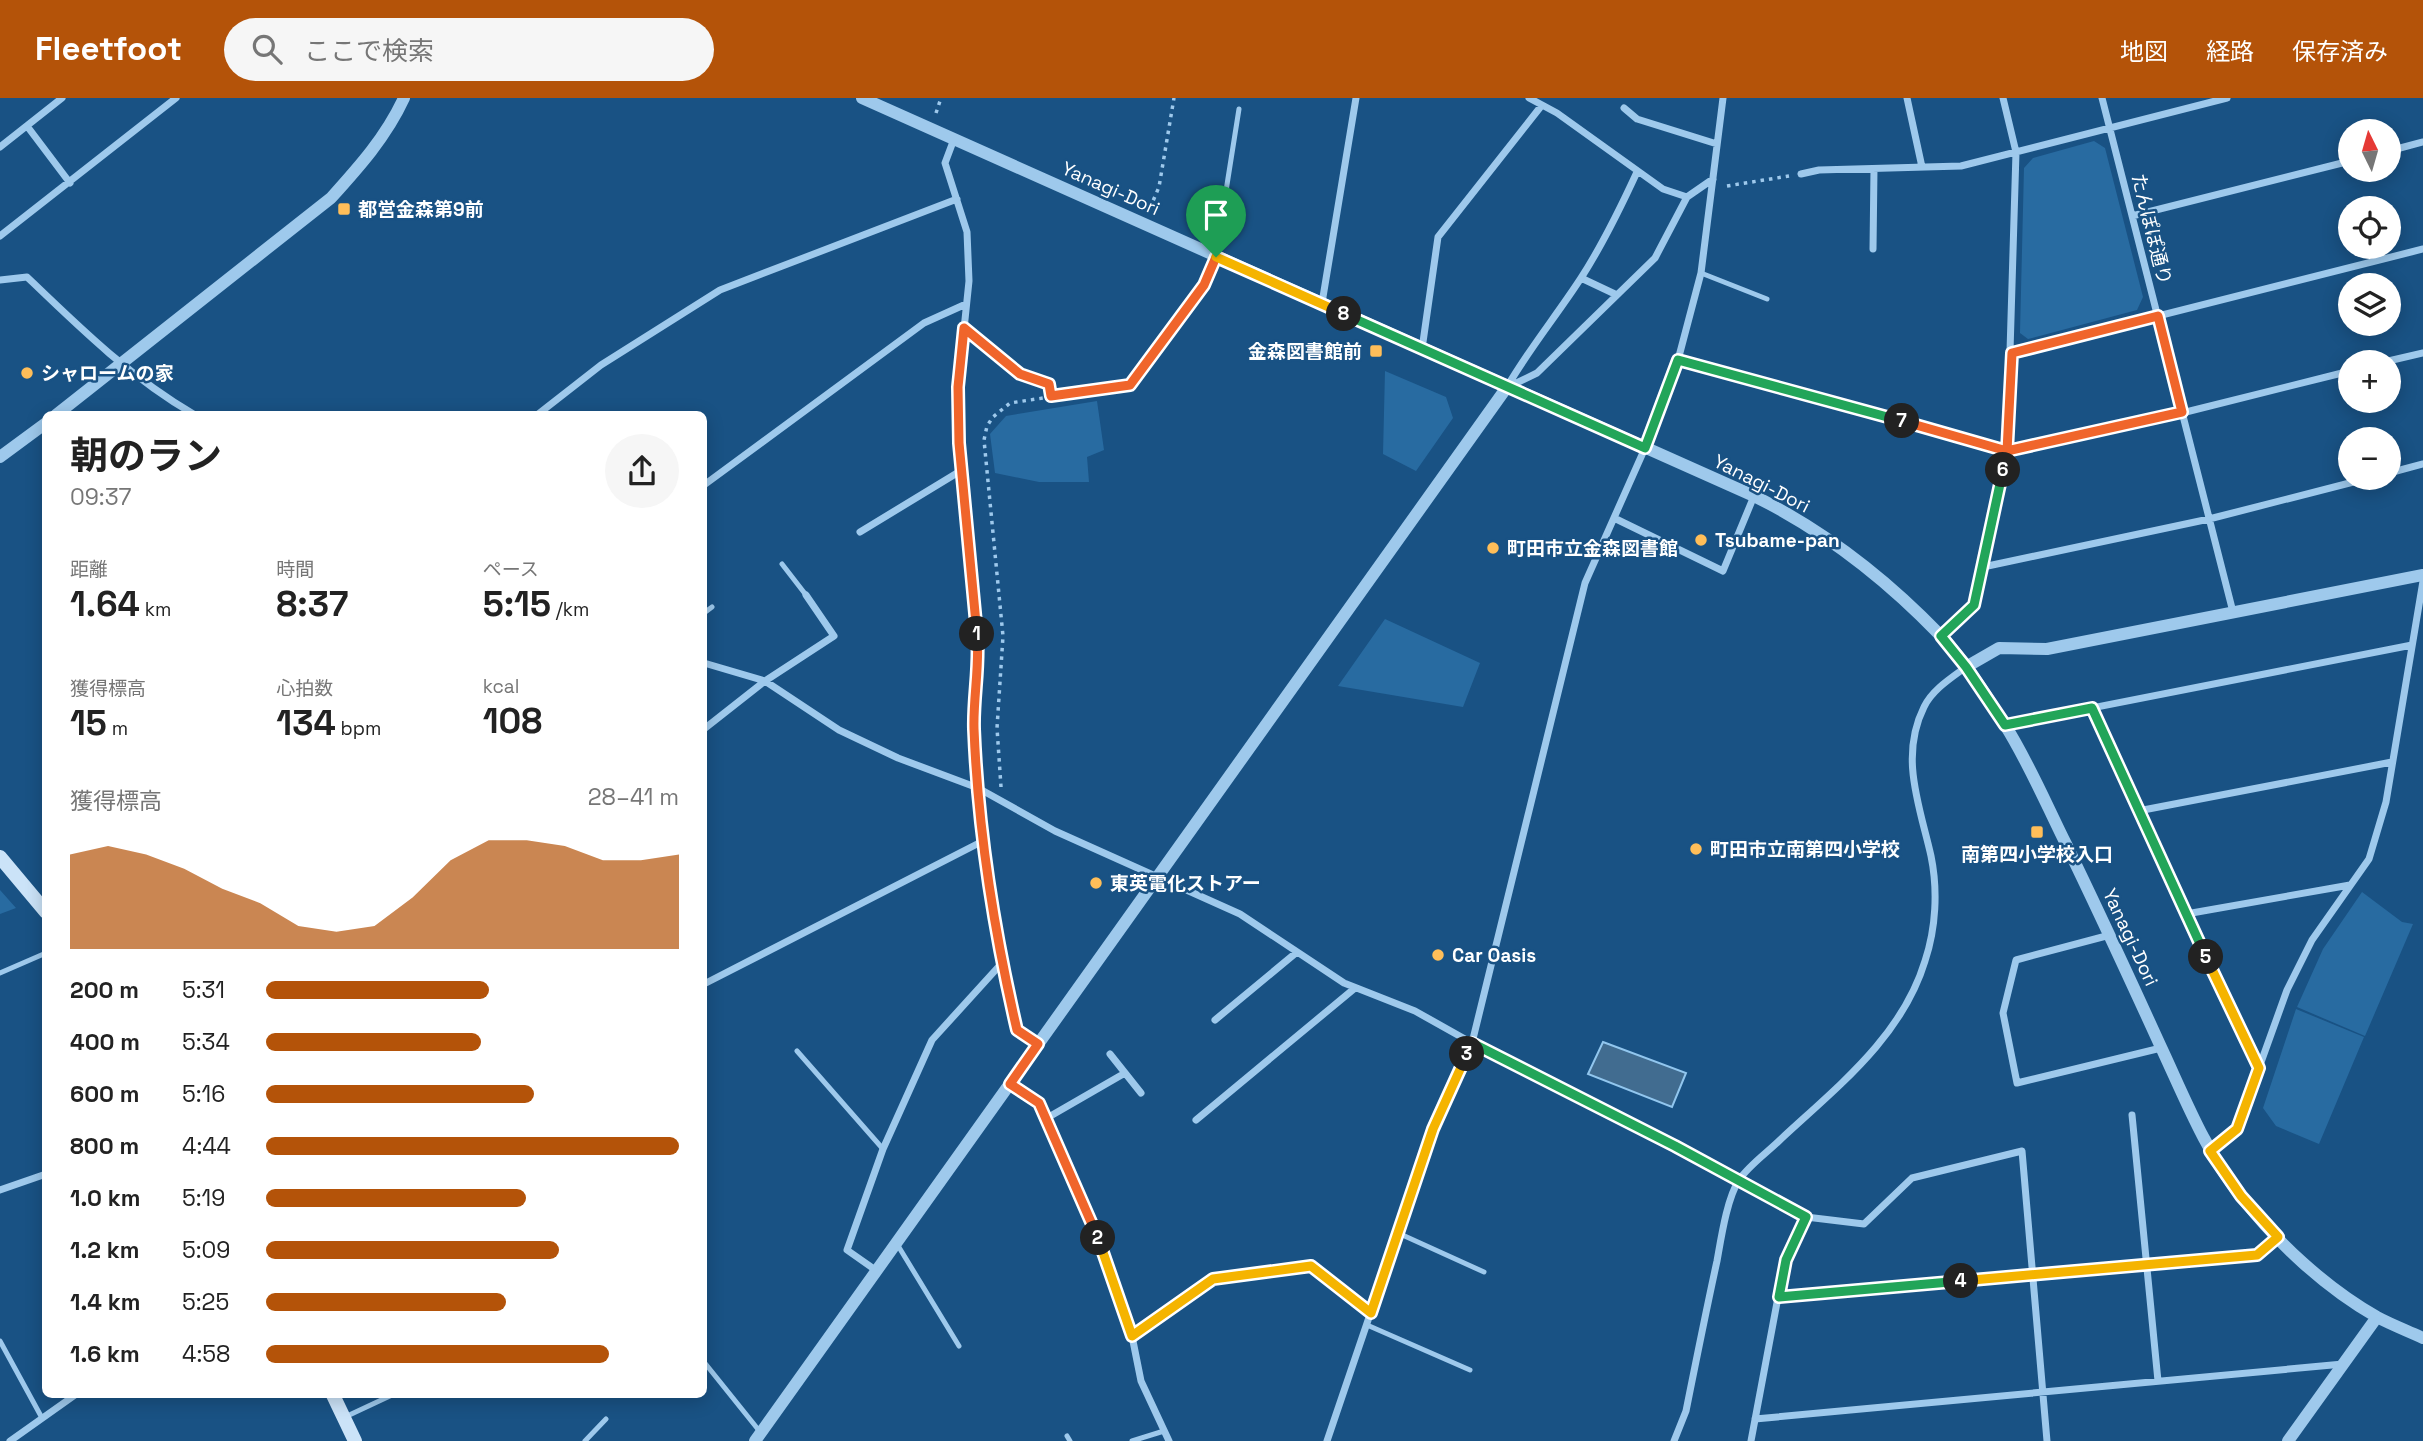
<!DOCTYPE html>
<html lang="ja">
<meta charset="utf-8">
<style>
body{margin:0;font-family:"Space Grotesk","Noto Sans JP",sans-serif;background:#f6f6f6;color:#222;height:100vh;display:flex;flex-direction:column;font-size:26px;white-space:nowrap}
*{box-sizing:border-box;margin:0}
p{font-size:23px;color:#767676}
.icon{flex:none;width:38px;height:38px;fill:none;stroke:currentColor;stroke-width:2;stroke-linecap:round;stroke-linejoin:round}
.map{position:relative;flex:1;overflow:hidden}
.panel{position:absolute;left:42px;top:313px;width:665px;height:987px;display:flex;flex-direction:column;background:#fff;border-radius:10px;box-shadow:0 4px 18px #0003}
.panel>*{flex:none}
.needle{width:46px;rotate:355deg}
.fabs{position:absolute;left:2338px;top:21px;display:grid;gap:14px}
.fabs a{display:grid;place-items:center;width:63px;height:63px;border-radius:50%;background:#fff;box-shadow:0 4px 18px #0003;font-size:35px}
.pin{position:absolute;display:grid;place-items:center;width:60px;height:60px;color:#fff;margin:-72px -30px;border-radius:50% 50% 50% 0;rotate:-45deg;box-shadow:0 0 7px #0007}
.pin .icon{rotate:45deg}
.km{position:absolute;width:35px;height:35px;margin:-18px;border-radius:50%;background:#222;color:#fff;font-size:19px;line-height:35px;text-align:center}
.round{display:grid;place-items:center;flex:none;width:74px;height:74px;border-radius:37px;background:#f6f6f6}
.head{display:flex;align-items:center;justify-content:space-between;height:119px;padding:0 28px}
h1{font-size:38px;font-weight:700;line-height:52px}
.stats{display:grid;grid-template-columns:repeat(3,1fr);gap:10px;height:119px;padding:7px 28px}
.stats div{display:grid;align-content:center}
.stats b{font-size:35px;font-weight:700}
.stats small{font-size:19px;font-weight:400}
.stats p{font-size:19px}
.chart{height:196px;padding:14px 28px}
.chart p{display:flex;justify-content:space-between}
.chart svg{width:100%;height:126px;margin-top:7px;fill:#b45309;opacity:.7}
ul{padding:0 28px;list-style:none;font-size:23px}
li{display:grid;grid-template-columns:112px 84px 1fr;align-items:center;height:52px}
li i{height:18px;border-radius:9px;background:#b45309}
header{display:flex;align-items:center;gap:42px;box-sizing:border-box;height:98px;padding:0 35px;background:#b45309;color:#fff}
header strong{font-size:33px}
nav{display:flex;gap:38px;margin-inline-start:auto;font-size:24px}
.search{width:490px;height:63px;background:#f6f6f6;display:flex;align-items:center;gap:18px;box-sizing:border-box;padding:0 24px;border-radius:38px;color:#767676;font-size:26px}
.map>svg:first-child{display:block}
.green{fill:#286ba1}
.water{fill:#416c90;stroke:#91c6ee;stroke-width:2}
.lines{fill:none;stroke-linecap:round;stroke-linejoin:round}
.path{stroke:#9ec9ec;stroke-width:3.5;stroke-dasharray:3.5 5;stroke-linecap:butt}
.service{stroke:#9ec9ec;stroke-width:5}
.minor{stroke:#9ec9ec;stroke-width:7}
.tertiary{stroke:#9ec9ec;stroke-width:12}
.secondary{stroke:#cbe3f8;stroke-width:14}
.split-1-casing{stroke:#fff;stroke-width:14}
.split-2-casing{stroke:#fff;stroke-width:14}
.split-3-casing{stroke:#fff;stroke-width:14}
.split-4-casing{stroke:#fff;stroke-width:14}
.split-5-casing{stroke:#fff;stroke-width:14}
.split-6-casing{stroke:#fff;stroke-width:14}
.split-7-casing{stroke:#fff;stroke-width:14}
.split-8-casing{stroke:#fff;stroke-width:14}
.split-9-casing{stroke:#fff;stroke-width:14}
.split-1{stroke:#f0652b;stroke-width:9}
.split-2{stroke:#f0652b;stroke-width:9}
.split-3{stroke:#f5b400;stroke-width:9}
.split-4{stroke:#22a559;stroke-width:9}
.split-5{stroke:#f5b400;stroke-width:9}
.split-6{stroke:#22a559;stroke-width:9}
.split-7{stroke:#f0652b;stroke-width:9}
.split-8{stroke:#22a559;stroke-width:9}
.split-9{stroke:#f5b400;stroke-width:9}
.poi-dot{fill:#ffbe59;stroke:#195284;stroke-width:2.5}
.labels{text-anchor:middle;stroke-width:5;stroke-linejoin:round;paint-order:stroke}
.street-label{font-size:19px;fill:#fff;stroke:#195284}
.poi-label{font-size:19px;font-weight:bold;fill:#fff;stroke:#195284;text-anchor:start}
</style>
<header>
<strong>Fleetfoot</strong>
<div class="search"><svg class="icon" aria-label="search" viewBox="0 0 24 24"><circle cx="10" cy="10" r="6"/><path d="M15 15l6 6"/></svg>ここで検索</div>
<nav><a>地図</a><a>経路</a><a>保存済み</a></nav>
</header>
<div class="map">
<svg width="2423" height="1343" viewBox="0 0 2423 1343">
<rect width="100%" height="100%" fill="#195284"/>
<path class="green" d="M2094,43l11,7 38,149 -6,13 -109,29 -8,-6 4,-165 9,-10z
M1385,273l61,26 7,21 -37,53 -33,-17z
M1097,303l7,49 -17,7 2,25h-50l-44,-9 -5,-39 16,-18z
M1385,521l95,44 -17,44 -125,-21z
M0,792l16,18 -16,6z
M2362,794l40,30 11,2 -48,112 -68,-29 26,-58z
M2296,911l68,28 -45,107 -43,-18 -13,-18z"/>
<path class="water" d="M1603,944l83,31 -14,34 -84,-33z"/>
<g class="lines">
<path class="path" d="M936,15l5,-15
M1727,88l62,-10
M1150,110l9,-21 15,-89
M977,241l43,35 29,10 2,11
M1001,689l-4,-59 6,-92 -19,-196 3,-14 6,-9 17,-14 120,-18 74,-100 6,-15"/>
<path class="service" d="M1216,156l23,-145
M1701,175l66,26
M782,466l24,31
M704,515l8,-6
M0,875l46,-20
M797,953l86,98
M1398,1135l86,39
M897,1146l62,102
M1367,1227l103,45
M0,1243l42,77
M704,1264l57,71
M345,1319l47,-22
M1067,1338l3,5
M585,1343l21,-22
M1132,1343l32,-10"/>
<path class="minor" d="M1529,0l28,15 106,76 24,8
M1907,0l15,69
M2102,0l131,514
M1624,10l13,11 80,25
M27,28l43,57
M954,41l-9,24 22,69 2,49 -11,106 1,56 19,195 -4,88 9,115
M0,49l62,-49
M2389,53l34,-9
M1801,76l18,-4 142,-4 266,-68
M2132,118l218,-55
M0,138l176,-138
M1873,151l1,-80
M1581,180l36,17
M0,182l27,-3c53,51 104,101 168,138
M1322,205l34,-205
M1422,251l16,-112 104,-132
M2012,255l411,-104
M1678,262l167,44 162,47 175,-38 168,-42
M2384,264l39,-9
M1507,289c22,-38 50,-72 74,-109 22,-34 39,-69 56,-106
M1508,289l29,-14 118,-115 32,-61 26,-18
M537,317l64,-50 119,-75 237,-91
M2389,375l34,-9
M704,387l220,-162 42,-19
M1614,420l109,53 31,-75
M860,434l102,-62
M1983,469l226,-48 160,-41
M1941,538l33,-31 33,-154 9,-299 -13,-54
M704,565l61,18 74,49 59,28 80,30 77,43 185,83 104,69 71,28 57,32 267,137 67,37 58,7 48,-46 110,-27 25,290
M2092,610l166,360
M2005,627l407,-80
M704,631l61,-48 69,-45 -28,-41
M2138,713l254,-49
M2186,816l164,-29
M2110,837l-94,25 -13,53 14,70 144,-35
M704,886l279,-143 18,123 15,66 22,14
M1215,922l82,-68
M1110,956l31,39
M1010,986l29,19 8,15 61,144 24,74 9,45 28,60
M2132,1017l26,266
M1047,1020l78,-45
M1196,1022l159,-132
M2210,1053l27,-22 50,-139 25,-50 57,-81 17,-57 37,-221
M0,1092l46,-16
M877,1173l-30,-21 36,-101 49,-109 69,-76
M1779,1199l478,-42 21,-18
M1132,1238l81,-57 98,-13 60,47
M1755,1321l588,-55
M10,1343l65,-46
M1327,1343l106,-312 39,-86 113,-460 60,-135 33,-88 23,-87 22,-175
M1674,1343l12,-30c10,-50 20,-100 31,-150 4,-22 10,-63 22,-81 10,-15 29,-28 42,-41 56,-52 121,-102 144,-178 11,-33 13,-71 6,-105 -11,-49 -32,-99 -7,-149 8,-17 27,-29 42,-40
M1751,1343l34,-181 21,-43"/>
<path class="tertiary" d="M862,0l892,398c69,34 132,83 186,139 25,26 46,60 65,90 24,38 41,79 61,119 32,66 63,133 94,201 24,51 45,106 81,151 36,47 85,92 136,121 15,8 31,14 46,21
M56,317l275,-217c28,-31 55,-61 73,-100
M0,359l46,-34
M1966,569l33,-19 48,1 376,-74
M755,1343l752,-1054
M2288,1343l89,-124"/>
<path class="secondary" d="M0,759l46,55
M333,1297l22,46"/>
</g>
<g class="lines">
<g class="split-1-casing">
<path id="split-1" d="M977,536l-18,-191 -1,-56 6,-59 56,46 29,10 2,12 79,-11 74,-100 12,-28"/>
</g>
<g class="split-2-casing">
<path id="split-2" d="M977,536c3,31 -4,64 -3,95 4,101 20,202 43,301l21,14 -28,40 29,19 59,135"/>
</g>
<g class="split-3-casing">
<path id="split-3" d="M1098,1140l34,98 81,-57 98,-13 60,47 62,-184 34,-75"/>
</g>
<g class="split-4-casing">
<path id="split-4" d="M1467,956l5,-11 203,103 131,71 -20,43 -7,37 182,-16"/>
</g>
<g class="split-5-casing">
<path id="split-5" d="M1961,1183l296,-26 21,-18 -37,-41 -31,-45 27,-22 22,-61 -53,-111"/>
</g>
<g class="split-6-casing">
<path id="split-6" d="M2003,372l-29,135 -33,31 25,31 39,58 87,-17 114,249"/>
</g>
<g class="split-7-casing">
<path id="split-7" d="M1902,323l105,30 175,-39 -24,-96 -146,37 -5,98 -4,19"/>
</g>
<g class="split-8-casing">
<path id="split-8" d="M1344,216l301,134 33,-88 224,61"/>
</g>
<g class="split-9-casing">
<path id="split-9" d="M1216,159l128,57"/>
</g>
<use href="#split-1" class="split-1"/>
<use href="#split-2" class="split-2"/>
<use href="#split-3" class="split-3"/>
<use href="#split-4" class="split-4"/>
<use href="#split-5" class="split-5"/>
<use href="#split-6" class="split-6"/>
<use href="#split-7" class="split-7"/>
<use href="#split-8" class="split-8"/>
<use href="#split-9" class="split-9"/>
</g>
<g class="poi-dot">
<rect x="337" y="104" width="14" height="14" rx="3.5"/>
<rect x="1369" y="246" width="14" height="14" rx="3.5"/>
<circle cx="27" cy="275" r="7"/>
<circle cx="1701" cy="442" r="7"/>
<circle cx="1493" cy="450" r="7"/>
<rect x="2030" y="727" width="14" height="14" rx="3.5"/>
<circle cx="1696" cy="751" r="7"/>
<circle cx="1096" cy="785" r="7"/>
<circle cx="1438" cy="857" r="7"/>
</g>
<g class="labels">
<g class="street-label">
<text transform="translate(1111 90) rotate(24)" y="7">Yanagi-Dori</text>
<text transform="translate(2152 131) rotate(76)" y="7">たんぽぽ通り</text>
<text transform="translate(1762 385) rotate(27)" y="7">Yanagi-Dori</text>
<text transform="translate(2131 839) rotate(65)" y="7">Yanagi-Dori</text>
</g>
<g class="poi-label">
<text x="358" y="118">都営金森第9前</text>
<text x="1362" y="260" text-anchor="end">金森図書館前</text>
<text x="41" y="282">シャロームの家</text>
<text x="1715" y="449">Tsubame-pan</text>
<text x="1507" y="457">町田市立金森図書館</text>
<text x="1710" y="758">町田市立南第四小学校</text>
<text x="2037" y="763" text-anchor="middle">南第四小学校入口</text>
<text x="1110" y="792">東英電化ストアー</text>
<text x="1452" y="864">Car Oasis</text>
</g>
</g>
</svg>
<div class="fabs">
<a><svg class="needle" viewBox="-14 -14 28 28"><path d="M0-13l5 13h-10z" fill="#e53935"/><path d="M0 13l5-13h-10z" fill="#767676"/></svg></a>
<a><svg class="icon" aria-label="locate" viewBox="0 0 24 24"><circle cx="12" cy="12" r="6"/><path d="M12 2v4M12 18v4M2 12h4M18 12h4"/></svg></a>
<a><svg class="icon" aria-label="layers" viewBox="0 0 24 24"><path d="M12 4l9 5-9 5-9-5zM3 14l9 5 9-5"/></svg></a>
<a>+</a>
<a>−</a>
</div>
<div class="pin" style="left:1216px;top:159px;background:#1e9e55"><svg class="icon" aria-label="arrive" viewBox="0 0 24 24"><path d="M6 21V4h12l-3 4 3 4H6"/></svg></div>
<b class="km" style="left:977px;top:536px">1</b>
<b class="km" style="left:1098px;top:1140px">2</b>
<b class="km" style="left:1467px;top:956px">3</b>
<b class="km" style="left:1961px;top:1183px">4</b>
<b class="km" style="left:2206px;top:859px">5</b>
<b class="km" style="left:2003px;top:372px">6</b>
<b class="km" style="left:1902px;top:323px">7</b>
<b class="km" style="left:1344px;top:216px">8</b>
<section class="panel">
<div class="head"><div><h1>朝のラン</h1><p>09:37</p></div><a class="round"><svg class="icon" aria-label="share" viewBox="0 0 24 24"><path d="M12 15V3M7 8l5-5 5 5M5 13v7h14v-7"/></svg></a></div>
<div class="stats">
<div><p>距離</p><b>1.64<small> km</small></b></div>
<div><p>時間</p><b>8:37</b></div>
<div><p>ペース</p><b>5:15<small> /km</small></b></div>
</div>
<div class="stats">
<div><p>獲得標高</p><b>15<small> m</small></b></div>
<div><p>心拍数</p><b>134<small> bpm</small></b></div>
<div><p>kcal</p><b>108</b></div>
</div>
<div class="chart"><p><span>獲得標高</span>28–41 m</p>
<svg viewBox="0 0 160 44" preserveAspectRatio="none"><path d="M0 44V11L10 8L20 11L30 16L40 23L50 28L60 36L70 38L80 36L90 26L100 13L110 6L120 6L130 8L140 13L150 13L160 11V44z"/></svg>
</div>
<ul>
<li><b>200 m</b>5:31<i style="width:54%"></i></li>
<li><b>400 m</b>5:34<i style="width:52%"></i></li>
<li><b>600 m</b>5:16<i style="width:65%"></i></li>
<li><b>800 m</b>4:44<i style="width:100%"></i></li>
<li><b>1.0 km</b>5:19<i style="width:63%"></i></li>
<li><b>1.2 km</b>5:09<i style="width:71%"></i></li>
<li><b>1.4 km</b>5:25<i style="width:58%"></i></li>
<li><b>1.6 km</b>4:58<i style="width:83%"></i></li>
</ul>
</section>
</div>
